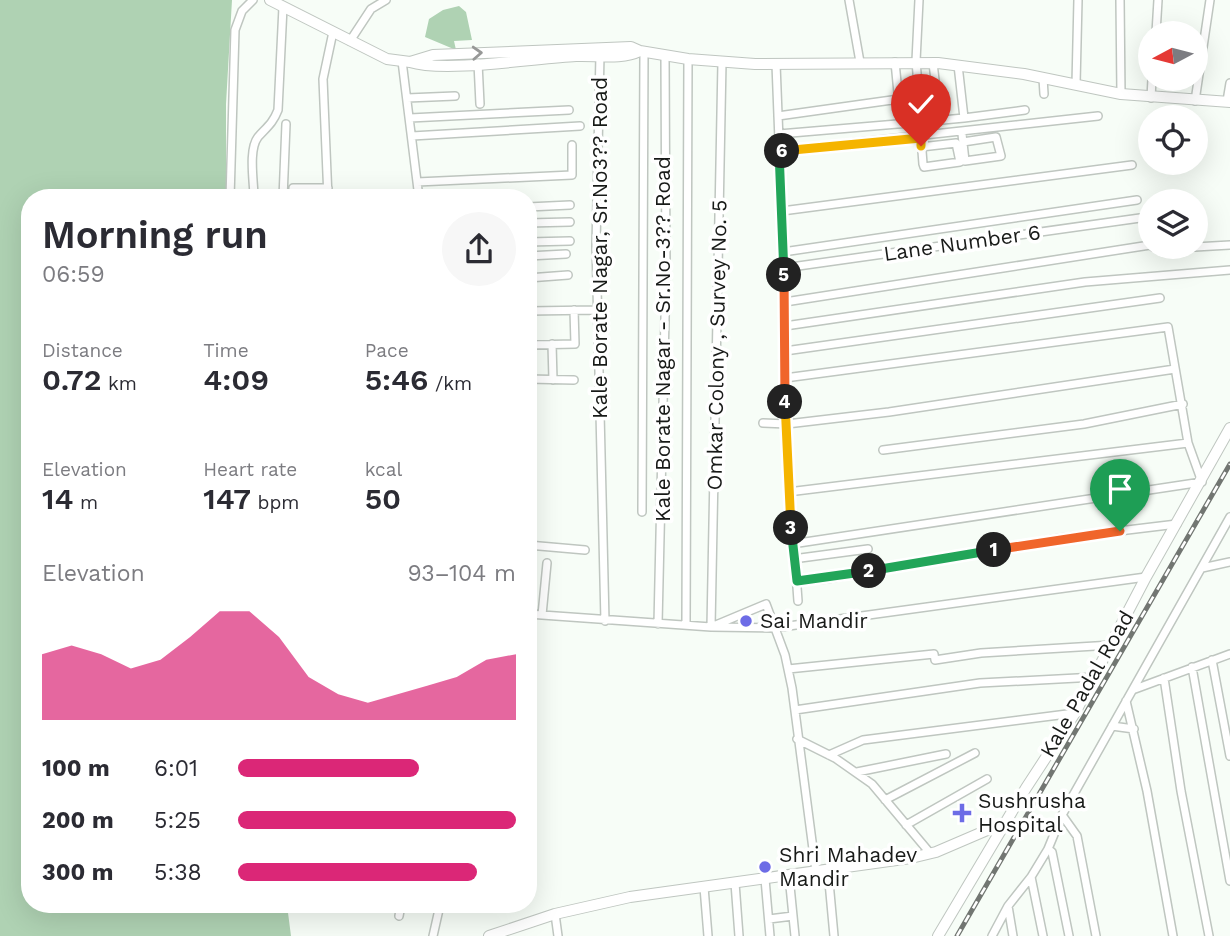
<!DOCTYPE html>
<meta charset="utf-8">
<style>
body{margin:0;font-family:"Work Sans",sans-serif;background:#f7f7f7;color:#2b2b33;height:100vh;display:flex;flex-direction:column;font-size:26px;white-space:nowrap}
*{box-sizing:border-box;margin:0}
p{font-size:23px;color:#7c7c81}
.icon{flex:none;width:38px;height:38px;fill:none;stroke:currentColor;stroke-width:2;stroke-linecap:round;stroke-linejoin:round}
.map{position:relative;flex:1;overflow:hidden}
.side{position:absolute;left:21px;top:189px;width:516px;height:724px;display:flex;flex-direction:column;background:#fff;border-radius:28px;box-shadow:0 7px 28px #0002}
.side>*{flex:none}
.needle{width:46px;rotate:263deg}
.tools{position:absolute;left:1138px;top:21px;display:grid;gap:14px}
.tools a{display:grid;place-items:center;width:70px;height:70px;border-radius:50%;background:#fff;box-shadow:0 7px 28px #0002;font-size:35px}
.pin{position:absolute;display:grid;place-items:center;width:60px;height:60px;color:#fff;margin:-72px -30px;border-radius:50% 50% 50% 0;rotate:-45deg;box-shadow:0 0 7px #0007}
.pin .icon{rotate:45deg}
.km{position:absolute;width:35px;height:35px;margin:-18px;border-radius:50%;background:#222;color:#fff;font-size:19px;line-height:35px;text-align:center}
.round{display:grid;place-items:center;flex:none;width:74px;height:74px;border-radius:37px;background:#f7f7f7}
.summary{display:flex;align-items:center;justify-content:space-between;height:119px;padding:0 21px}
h1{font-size:38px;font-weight:600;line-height:52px}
.stats{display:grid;grid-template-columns:repeat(3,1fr);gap:10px;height:119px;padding:7px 21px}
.stats div{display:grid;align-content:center}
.stats b{font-size:30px;font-weight:600}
.stats small{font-size:19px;font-weight:400}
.stats p{font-size:19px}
.chart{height:196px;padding:14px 21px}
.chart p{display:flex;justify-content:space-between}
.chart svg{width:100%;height:126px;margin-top:7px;fill:#db2777;opacity:.7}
ul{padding:0 21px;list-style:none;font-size:23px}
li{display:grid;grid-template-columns:112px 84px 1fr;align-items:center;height:52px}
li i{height:18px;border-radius:9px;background:#db2777}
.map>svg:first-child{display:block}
.green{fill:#afd2b3}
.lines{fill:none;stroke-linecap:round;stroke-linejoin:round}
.street-casing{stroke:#bfc6c0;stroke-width:10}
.secondary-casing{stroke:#bfc6c0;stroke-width:12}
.street{stroke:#fff;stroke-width:7}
.secondary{stroke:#fff;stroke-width:10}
.rail-casing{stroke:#727672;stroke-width:5}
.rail{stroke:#fff;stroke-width:2.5;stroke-dasharray:8;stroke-linecap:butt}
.oneway{stroke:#979897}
.split-1-casing{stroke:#fff;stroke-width:14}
.split-2-casing{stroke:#fff;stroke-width:14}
.split-3-casing{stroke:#fff;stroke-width:14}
.split-4-casing{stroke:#fff;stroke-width:14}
.split-5-casing{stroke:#fff;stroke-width:14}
.split-6-casing{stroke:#fff;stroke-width:14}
.split-7-casing{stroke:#fff;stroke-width:14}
.split-1{stroke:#f0652b;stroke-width:9}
.split-2{stroke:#22a559;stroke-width:9}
.split-3{stroke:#22a559;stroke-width:9}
.split-4{stroke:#f5b400;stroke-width:9}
.split-5{stroke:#f0652b;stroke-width:9}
.split-6{stroke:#22a559;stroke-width:9}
.split-7{stroke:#f5b400;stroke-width:9}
.poi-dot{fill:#6d6ce6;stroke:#fff;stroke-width:2.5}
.labels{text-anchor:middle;stroke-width:7;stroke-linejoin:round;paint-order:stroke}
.street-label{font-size:21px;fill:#181a18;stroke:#fff}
.poi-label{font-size:21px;fill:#181a18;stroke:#fff;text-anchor:start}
</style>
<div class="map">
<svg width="1230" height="936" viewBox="0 0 1230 936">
<rect width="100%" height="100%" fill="#f7fdf7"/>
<path class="green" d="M0,0h232l-6,104v94h-196v707h257l4,31h-291z
M459,6l7,6 6,28 -18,1 2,9 -31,-13 4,-18 14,-9z"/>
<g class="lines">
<g class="street-casing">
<path id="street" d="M849,0l11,62
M919,0l-3,61 5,61 43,-4 -6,-53
M1120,0l1,94
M1156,33l2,-33
M350,41l21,-32 15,-9
M600,54l-4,192 9,375
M402,61l17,137
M722,62l-11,565 55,-23 19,51 7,33 24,184
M895,62l6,62
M478,63l2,41
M933,63l6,51
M776,64l8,204 1,154 13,179
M1043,78l1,16
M1076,84l2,-84
M407,98l48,-2
M1151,98l1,-19
M1195,101l15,-101
M1227,101l3,-18
M778,116l121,-17
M410,118l159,-8
M964,118l61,-8
M779,134l142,-12
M962,134l3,27 36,-5 -5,-19 -33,5
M412,136l168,-10
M921,138l2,26 1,3 36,-5 -4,-19 -35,4
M779,151l319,-35
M417,182l155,-7v-30
M230,198l5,-168 7,-19 11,-11
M254,198c0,-16 -6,-48 4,-61 9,-10 15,-14 20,-27l5,-103
M283,198l3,-74
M293,198v-10h35
M328,198l-5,-119 10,-47
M528,207l42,-2
M782,211l350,-46
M528,223l42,-1
M528,242l42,-1
M1153,247h36
M1195,247l35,-2
M783,252l354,-52
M528,256l38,-2
M784,268l356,-50
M528,278l40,-3
M785,302l365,-57
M528,311l70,-1
M785,326l300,-44 145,-12
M552,344l1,36
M528,345l47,-1 -1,-34
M785,351l375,-53
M785,378l383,-51 20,116 14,39 -410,62
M528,379l46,1
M763,423l24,1 102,-12 286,-43
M883,450l201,-26 99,-20
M788,492l400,-49
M642,512l2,-460
M528,545l57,5
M793,559l75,-10
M1202,568l28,-6
M797,581l29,-2 235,-41 116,-14
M528,614l183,13 63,1 372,-51
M542,615l5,-52
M658,624l8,-350 -1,-219
M686,625l2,-566
M1212,660l18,96
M1192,667l38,214
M788,669l146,-15 1,6 46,-7 131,-8
M1164,678l17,113 28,145
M1135,689l95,-35
M1126,701l21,90 26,145
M795,710l185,-27 116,-6
M1112,726l22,3
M797,739l38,19 37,26 58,69
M829,755l34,-15 212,-27
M857,772l89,-18
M885,800l90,-47
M1062,815l15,21 19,100
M906,825l81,-46
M1048,849l14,-34 168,-298
M828,871l6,65
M789,876l6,60
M1031,877l17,-28 4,3 17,84
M765,879l5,57
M735,883l4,53
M704,887l4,49
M1008,906l23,-29 12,59
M555,914l3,22
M399,916l2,-11
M769,919l24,-3
M433,936l7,-31
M992,936l16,-30 5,30"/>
</g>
<g class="secondary-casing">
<path id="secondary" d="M270,0l117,59 23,3 23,-7 198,-8 9,4 48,8 67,5 183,-1 86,11 97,20 109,8
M410,62c35,11 126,-4 166,-6 21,-1 45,4 64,-5
M489,936l66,-22 75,-17 281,-39 25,-6 70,-30
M938,936l88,-148 49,-75 71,-136 84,-149"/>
</g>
<use href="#street" class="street"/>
<use href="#secondary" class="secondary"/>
<g class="rail-casing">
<path id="rail" d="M957,936l273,-472"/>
</g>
<use href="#rail" class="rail"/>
</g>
<defs><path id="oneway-chevron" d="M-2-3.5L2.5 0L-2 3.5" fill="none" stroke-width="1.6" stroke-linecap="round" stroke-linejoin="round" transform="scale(1.75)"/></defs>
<use class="oneway" href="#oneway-chevron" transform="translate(477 53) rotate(-3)"/>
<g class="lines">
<g class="split-1-casing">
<path id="split-1" d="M994,550l126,-19"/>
</g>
<g class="split-2-casing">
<path id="split-2" d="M869,571l125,-21"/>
</g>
<g class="split-3-casing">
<path id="split-3" d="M791,528l6,53 72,-10"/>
</g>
<g class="split-4-casing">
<path id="split-4" d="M785,402l6,126"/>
</g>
<g class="split-5-casing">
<path id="split-5" d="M784,275l1,127"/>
</g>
<g class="split-6-casing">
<path id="split-6" d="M782,151h-3l5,124"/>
</g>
<g class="split-7-casing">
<path id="split-7" d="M782,151l139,-13v8"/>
</g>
<use href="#split-1" class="split-1"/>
<use href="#split-2" class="split-2"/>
<use href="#split-3" class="split-3"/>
<use href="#split-4" class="split-4"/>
<use href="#split-5" class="split-5"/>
<use href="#split-6" class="split-6"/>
<use href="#split-7" class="split-7"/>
</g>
<g class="poi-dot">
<circle cx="746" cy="621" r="7"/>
<path d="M958.5 802.5h7v7h7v7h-7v7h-7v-7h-7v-7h7z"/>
<circle cx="765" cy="867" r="7"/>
</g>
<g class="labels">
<g class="street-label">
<text transform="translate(962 243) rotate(-8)" y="7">Lane Number 6</text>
<text transform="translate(600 248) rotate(-90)" y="7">Kale Borate Nagar, Sr.No3?? Road</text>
<text transform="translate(663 339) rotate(-90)" y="7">Kale Borate Nagar - Sr.No-3?? Road</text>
<text transform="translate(717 345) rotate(-89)" y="7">Omkar Colony , Survey No. 5</text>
<text transform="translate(1087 684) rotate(-60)" y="7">Kale Padal Road</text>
</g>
<g class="poi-label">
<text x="760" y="628">Sai Mandir</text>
<text x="978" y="808">Sushrusha<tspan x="978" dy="24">Hospital</tspan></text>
<text x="779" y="862">Shri Mahadev<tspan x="779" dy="24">Mandir</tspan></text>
</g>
</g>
</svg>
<div class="tools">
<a><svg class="needle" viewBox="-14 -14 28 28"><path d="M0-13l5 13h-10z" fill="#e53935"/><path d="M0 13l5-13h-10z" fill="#7c7c81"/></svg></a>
<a><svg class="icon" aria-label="locate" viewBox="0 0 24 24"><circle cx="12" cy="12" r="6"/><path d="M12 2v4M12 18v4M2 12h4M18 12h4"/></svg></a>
<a><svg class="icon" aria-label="layers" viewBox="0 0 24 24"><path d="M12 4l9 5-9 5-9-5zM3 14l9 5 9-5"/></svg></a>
</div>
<div class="pin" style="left:1120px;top:531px;background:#1e9e55"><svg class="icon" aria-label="arrive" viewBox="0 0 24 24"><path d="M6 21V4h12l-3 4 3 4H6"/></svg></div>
<div class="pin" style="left:921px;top:146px;background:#d93025"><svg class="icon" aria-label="check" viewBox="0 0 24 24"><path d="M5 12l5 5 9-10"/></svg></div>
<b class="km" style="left:994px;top:550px">1</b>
<b class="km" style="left:869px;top:571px">2</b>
<b class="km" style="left:791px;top:528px">3</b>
<b class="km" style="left:785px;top:402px">4</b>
<b class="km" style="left:784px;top:275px">5</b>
<b class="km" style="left:782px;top:151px">6</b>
<section class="side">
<div class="summary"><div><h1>Morning run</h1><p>06:59</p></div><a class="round"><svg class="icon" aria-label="share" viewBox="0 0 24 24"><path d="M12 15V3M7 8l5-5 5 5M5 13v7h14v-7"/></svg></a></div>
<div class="stats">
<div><p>Distance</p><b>0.72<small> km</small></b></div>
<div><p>Time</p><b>4:09</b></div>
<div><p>Pace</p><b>5:46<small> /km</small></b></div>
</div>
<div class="stats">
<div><p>Elevation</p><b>14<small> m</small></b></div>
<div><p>Heart rate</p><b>147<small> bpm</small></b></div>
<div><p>kcal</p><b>50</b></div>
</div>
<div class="chart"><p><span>Elevation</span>93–104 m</p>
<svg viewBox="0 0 160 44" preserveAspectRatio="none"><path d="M0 44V21L10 18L20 21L30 26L40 23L50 15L60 6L70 6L80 15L90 29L100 35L110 38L120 35L130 32L140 29L150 23L160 21V44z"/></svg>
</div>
<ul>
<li><b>100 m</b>6:01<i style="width:65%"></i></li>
<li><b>200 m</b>5:25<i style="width:100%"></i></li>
<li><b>300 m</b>5:38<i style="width:86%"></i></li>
</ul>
</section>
</div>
